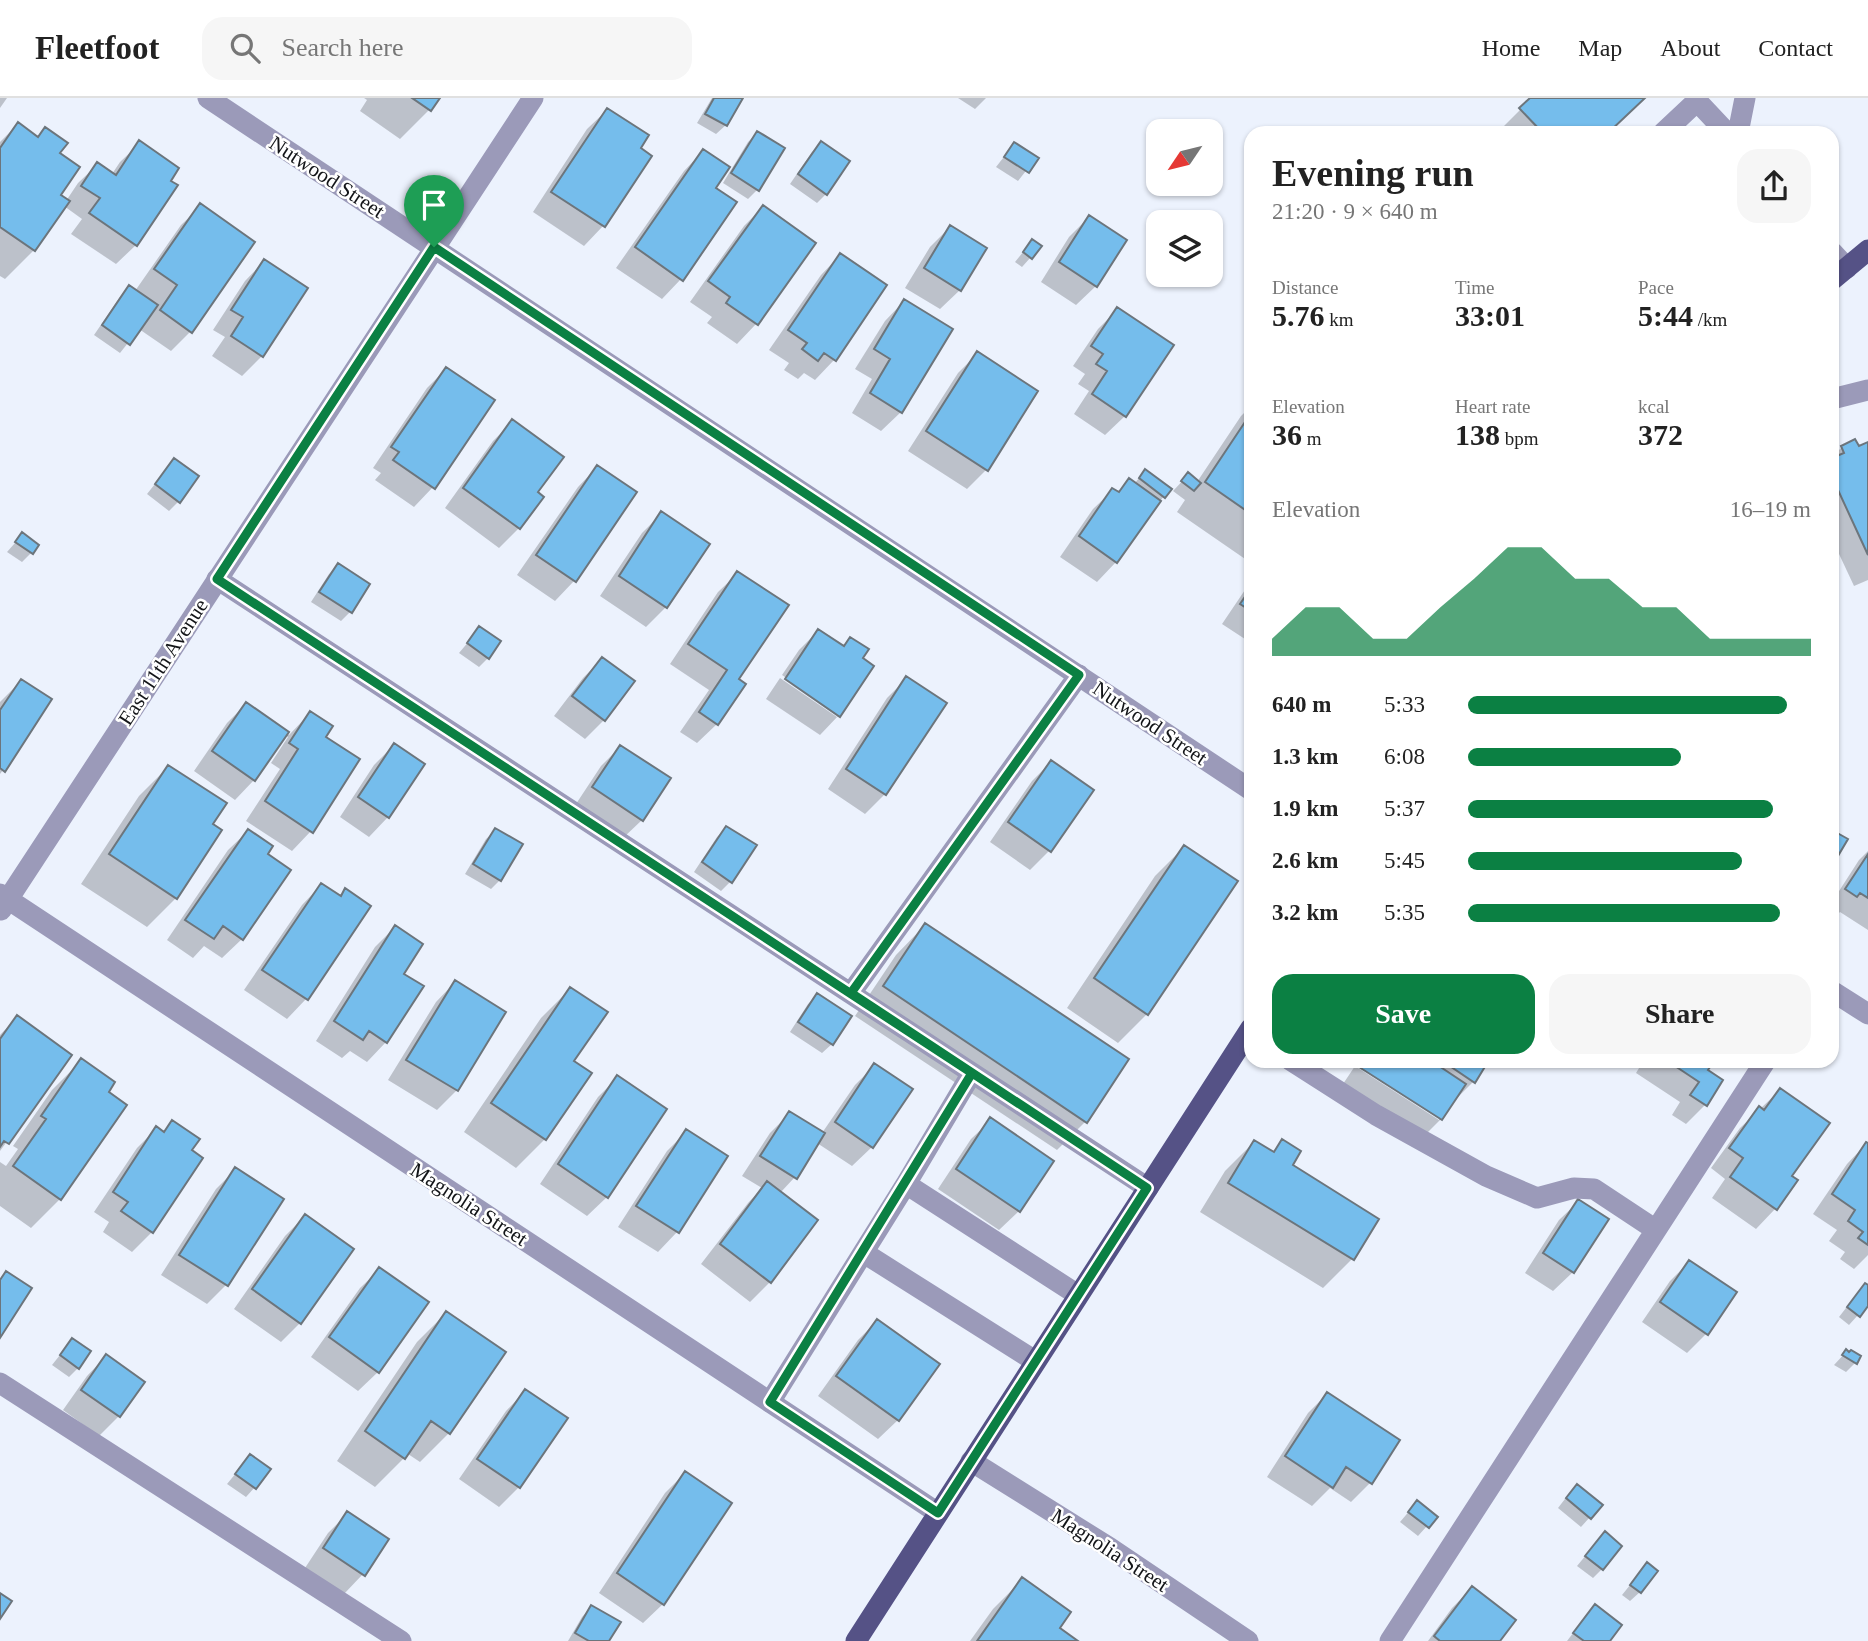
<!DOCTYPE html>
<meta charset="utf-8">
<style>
body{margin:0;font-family:"Times New Roman",serif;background:#f6f6f6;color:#222;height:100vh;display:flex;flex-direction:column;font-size:26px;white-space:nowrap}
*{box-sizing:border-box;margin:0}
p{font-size:23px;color:#767676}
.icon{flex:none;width:38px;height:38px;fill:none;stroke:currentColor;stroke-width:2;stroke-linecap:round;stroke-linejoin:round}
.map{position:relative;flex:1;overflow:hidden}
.panel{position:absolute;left:1244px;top:28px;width:595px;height:942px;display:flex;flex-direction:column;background:#fff;border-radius:21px;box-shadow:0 2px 5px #0004}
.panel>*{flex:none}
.needle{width:46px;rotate:235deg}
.buttons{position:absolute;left:1146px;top:21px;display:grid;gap:14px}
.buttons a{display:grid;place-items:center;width:77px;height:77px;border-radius:14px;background:#fff;box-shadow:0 2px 5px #0004;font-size:35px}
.pin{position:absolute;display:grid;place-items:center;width:60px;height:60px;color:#fff;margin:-72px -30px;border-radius:50% 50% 50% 0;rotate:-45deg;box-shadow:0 0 7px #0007}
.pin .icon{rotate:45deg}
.round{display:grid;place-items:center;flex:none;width:74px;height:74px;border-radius:21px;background:#f6f6f6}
.overview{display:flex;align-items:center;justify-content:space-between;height:119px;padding:0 28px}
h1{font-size:38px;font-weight:700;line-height:52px}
.figures{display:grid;grid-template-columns:repeat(3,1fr);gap:10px;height:119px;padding:7px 28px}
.figures div{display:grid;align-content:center}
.figures b{font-size:30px;font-weight:700}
.figures small{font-size:19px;font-weight:400}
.figures p{font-size:19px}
.chart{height:196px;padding:14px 28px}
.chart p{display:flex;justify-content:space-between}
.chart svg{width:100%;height:126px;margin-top:7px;fill:#0b8043;opacity:.7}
.action{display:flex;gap:14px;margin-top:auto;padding:14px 28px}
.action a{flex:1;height:80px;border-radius:21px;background:#0b8043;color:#fff;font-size:28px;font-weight:700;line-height:80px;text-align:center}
.action a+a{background:#f6f6f6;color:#222}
ul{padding:0 28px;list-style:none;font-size:23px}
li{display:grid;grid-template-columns:112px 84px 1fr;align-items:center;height:52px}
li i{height:18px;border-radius:9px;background:#0b8043}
header{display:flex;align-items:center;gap:42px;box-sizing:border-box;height:98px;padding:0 35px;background:#fff;border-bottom:2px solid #e0e0e0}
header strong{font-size:33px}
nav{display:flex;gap:38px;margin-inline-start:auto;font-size:24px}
.search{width:490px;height:63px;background:#f6f6f6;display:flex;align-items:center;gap:18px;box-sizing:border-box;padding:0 24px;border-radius:21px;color:#767676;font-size:26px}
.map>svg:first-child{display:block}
.shadow{fill:#0003}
.building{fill:#75bdec;stroke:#6c757c;stroke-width:2}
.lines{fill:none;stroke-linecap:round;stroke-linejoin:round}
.lane{stroke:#9b9ab9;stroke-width:21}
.street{stroke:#9b9ab9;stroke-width:21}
.primary{stroke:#555286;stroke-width:21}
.route-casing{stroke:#fff;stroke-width:14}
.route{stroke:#0b8043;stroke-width:9}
.labels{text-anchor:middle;stroke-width:5;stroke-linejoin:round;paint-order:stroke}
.street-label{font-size:21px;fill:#131518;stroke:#fff}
</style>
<header>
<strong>Fleetfoot</strong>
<div class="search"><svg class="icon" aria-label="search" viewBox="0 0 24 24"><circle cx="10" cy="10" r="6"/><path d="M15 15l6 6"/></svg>Search here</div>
<nav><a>Home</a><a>Map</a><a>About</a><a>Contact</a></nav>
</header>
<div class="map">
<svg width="1868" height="1543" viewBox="0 0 1868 1543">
<rect width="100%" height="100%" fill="#ecf2fd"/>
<path class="shadow" d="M0,0h7l-7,10z
M364,0h74l-9,12 -29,29 -40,-28 7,-11z
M712,0h29l-15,27 -10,9 -19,-11z
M958,0h28l-11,11z
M1532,0h113l-37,35h-111z
M607,12l31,39 11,7 -46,70 -19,20 -51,-34 54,-83z
M18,26l19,14 8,-9 13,25v42l8,5 12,-18 20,-19 14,10 8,-12 20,-19 -4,102 -20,19 -45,-30 11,-15 -18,-13 -30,44 -29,29 -5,-3v-134z
M757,35v57l-9,9 -25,-16 25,-41z
M822,45l4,51 -9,9 -27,-19 22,-32z
M1014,46l22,14 -18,23 -22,-14z
M703,53l10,37 -32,91 -19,20 -46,-31 68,-97z
M201,108l52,36 -63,90 -19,19 -32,-22 -19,24 -26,-18 26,-38 10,-9 5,3 46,-66z
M763,109l51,37 -58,80 -19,20 -30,-21 5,-6 -22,-15 54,-76z
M1089,119l7,69 -20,19 -35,-23 28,-45z
M950,129l10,63 -20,19 -35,-21 25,-41z
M1032,143l-1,16 -9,10 -7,-5z
M840,157l45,31 -51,74 -19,20 -11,-7 -6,6 -14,-9 5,-7 -20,-13 52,-75z
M264,163l42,27 -44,68 -20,20 -30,-20 13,-19 -12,-7 32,-49z
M904,203l-3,111 -20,19 -29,-18 20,-34 -17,-10 30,-48z
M1117,212l8,106 -20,19 -31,-21 15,-23 -11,-7 7,-10 -12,-8 25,-37z
M977,256l9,116 -19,19 -59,-38 50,-78z
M446,271l-13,118 -19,20 -39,-27 6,-7 -8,-5 54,-80z
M1251,308v152l-3,3 -71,-49 8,-12 -12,-9 15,-16 9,7 44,-66z
M512,324l24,71 5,4 -22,31 -20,20 -54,-40 48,-67z
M1868,346v136l-14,6 -22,-47v-82l10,-10 16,2z
M174,362l4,42 -9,9 -22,-17z
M597,369l37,26 -60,88 -19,20 -38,-26 61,-88z
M1145,373l24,18 -53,73 -19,20 -37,-25 33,-48 20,-19 4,3 12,-13 5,4z
M662,415l45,31 -41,63 -20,20 -46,-31 42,-63z
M22,437l9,18 -9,9 -15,-10z
M338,467l12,47 -9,9 -30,-19 18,-28z
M738,475l-2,107 -19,44 -20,19 -17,-11 29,-42 -39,-26 48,-72z
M1251,483v62l-29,-19z
M480,530l8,30 -9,9 -20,-14z
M818,533l25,15 7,-7 -11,76 -19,20 -54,-36 14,-21 57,39v-5l-55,-37 17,-25z
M602,561l2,61 -19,19 -31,-23 29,-38z
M906,581l38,25 -59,90 -20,20 -37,-25 59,-91z
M21,583l-18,89 -3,4v-72z
M246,606l43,31 21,-22 14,24 -13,94 -19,20 -46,-30 34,-52 -9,-6 17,-26 -3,-2 -31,45 -19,20 -41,-29 33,-48z
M394,647l-6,72 -19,20 -29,-20 34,-52z
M620,649l22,73 -20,19 -48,-32 27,-41z
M1051,664l-2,89 -19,19 -40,-28 42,-61z
M168,669l8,131 -29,29 -66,-43 58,-88z
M726,730l5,53 -10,10 -27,-19 23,-35z
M496,732l4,50 -9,9 -26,-15 21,-35z
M248,733l17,23 -23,85 -20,19 -18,-12 -11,12 -26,-18 61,-90z
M1184,749l-37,167 -29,29 -51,-35 88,-132z
M1868,753v79l-28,-18 -4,4 -4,-3v-11l27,-42z
M321,787l18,12 7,-7 23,16 -63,93 -19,20 -43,-29 58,-85z
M925,827l161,196 -29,29 -202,-134 41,-61z
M395,829l-9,115 -19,20 -17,-11 -8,7 -26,-17 59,-94z
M455,884l49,30 -47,78 -20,20 -49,-30 48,-78z
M570,891l1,72 18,12 -44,66 -29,29 -52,-36 77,-114z
M818,897l14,49 -10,9 -32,-21 18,-28z
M17,919l53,38 -70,96v-116z
M1358,962h129l-14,22 -23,23 -9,14 -20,20 -80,-52 14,-21 84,54v-4l-83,-53z
M1644,962h68l-6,11 -1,34 -19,19 -14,-9 8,-13 -44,-29z
M81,963l-21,138 -29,29 -31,-22v-44l6,4 12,-17 -5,-3 39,-56z
M874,968l-2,81 -20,19 -35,-23 -22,34 -15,16 -10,89 -20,20 -49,-38 47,-61 14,-15 -20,-12 28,-43 20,-20 32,20 33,-48z
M617,980l-10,119 -20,19 -47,-32 58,-87z
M1780,992l10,86 6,4 -21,29 -19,20 -44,-31 13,-19 -14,-11 29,-40z
M991,1022l28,91 -20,19 -61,-41 33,-50z
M172,1025l17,28 12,7 -49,74 -20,20 -29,-20 6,-10 -15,-10 43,-64 19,-19 6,4z
M686,1034l40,25 -49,75 -19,20 -40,-25 49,-76z
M1254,1044l17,11 11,-11 8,24 87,53 -25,40 -29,29 -123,-76 25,-41z
M1866,1046l2,2v109l-14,14 -14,-10 5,-7 -16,-11 8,-11 -24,-16 34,-50z
M235,1072l-9,115 -19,19 -46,-29 55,-86z
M1579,1103l-6,71 -20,19 -28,-18 34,-53z
M305,1118l-5,107 -19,19 -47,-33 51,-73z
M1689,1164l18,71 -20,20 -45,-31 28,-41z
M380,1171l-2,103 -20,19 -47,-34 49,-69z
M1868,1190v16l-19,21 -10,-8 17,-22z
M446,1215l3,120 -29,29 -12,-8 -33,33 -38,-26 80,-119z
M877,1223l21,99 -20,19 -60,-43 40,-56z
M72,1242l6,28 -9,9 -17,-12z
M1846,1254l9,11 -9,9 -12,-7z
M106,1258l37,26 -24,34 -20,20 -36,-26 24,-34z
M525,1293l41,28 -47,68 -20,20 -40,-28 47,-68z
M1327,1296l44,88 -20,20 -21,-14 -18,18 -45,-29 41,-64z
M250,1358l5,31 -9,10 -19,-13z
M685,1375l-22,131 -20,19 -44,-30 66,-100z
M1568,1397l22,22 -9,10 -23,-19z
M1417,1404l18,15 -17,19 -18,-14z
M347,1416l16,60 -19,20 -39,-26 23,-35z
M1596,1445l6,26 -9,9 -16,-12z
M1647,1466l-7,28 -10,9 -8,-6z
M1022,1482l35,48 18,13h-105l23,-32z
M1472,1490l26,53h-70l24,-33z
M591,1509l16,34h-39l14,-24z
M1586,1518l21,25h-40z"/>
<path class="building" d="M412,0h28l-9,13z
M714,0h29l-16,28 -22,-12z
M1530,0h115l-37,35h-72l4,-3 -21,-22z
M607,10l42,27 -8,13 11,8 -47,71 -54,-35z
M18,24l20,15 7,-10 23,16 -8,10 20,14 -19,28 9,6 -35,50 -35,-24v-79z
M757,33l28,17 -26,43 -28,-18z
M139,42l40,28 -8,13 7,4 -41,61 -48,-33 11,-15 -19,-12 16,-24 19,13z
M821,43l29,20 -23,34 -29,-21z
M1014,44l25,16 -10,15 -25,-16z
M703,51l27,18 -14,21 21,14 -54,79 -48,-34z
M200,105l55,39 -63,91 -32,-23 17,-25 -23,-16z
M763,107l53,38 -58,82 -32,-22 4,-6 -22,-16z
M1089,117l38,25 -30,47 -38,-25z
M950,127l37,23 -26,43 -37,-23z
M1032,141l10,7 -10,13 -9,-7z
M840,155l47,32 -51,76 -12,-8 -6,8 -16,-12 5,-6 -19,-13z
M264,161l44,29 -45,69 -32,-21 12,-19 -12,-7z
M129,187l29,20 -28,40 -28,-20z
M904,201l49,30 -51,84 -32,-20 20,-34 -16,-10z
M1117,209l57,38 -48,72 -34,-23 15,-23 -11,-7 7,-10 -12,-8z
M977,253l61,40 -50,80 -62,-40z
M446,269l49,33 -60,89 -42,-29 6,-8 -8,-5z
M1251,315v101l-46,-32z
M512,321l52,38 -26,35 6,5 -24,32 -57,-41z
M1855,341l4,7 9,-4v113l-36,-78v-19l12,-5 -3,-7z
M174,360l25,18 -19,27 -25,-19z
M597,367l40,27 -61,90 -40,-27z
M1145,371l27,20 -7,9 -26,-20z
M1188,374l13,11 -7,8 -13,-10z
M1129,380l32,23 -44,62 -38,-27 33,-48 7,4z
M661,413l49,33 -43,64 -48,-32z
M22,434l17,13 -6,9 -18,-12z
M338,465l32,21 -18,29 -33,-21z
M737,473l52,34 -50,74 7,5 -28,41 -19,-13 28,-42 -39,-26z
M1251,490v23l-11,-7z
M479,528l22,15 -12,18 -22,-16z
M818,531l26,17 6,-9 19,12 -6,9 11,8 -34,51 -55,-38z
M602,559l33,24 -30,40 -33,-25z
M906,578l41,27 -61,92 -40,-26z
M21,581l31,20 -47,73 -5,-4v-58z
M246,604l43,30 -34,49 -43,-30z
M310,613l23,15 -7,11 34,22 -47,74 -48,-32 33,-52 -9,-6z
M394,645l31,21 -36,54 -31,-21z
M620,647l51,33 -28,43 -51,-34z
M1051,662l43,30 -43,62 -43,-30z
M168,667l59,38 -14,21 9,6 -45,69 -68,-45z
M726,728l31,19 -25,38 -30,-21z
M495,730l28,16 -22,37 -28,-17z
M248,731l25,17 -5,8 23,16 -48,70 -20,-14 -9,13 -29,-19z
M1832,732l16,9 -16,27z
M1184,747l54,36 -90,134 -54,-37z
M1868,756v44l-8,-5 -3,4 -12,-8z
M321,785l20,13 4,-8 26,18 -63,94 -46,-30z
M925,825l204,136 -42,64 -204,-137z
M395,827l28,19 -19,30 20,12 -37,57 -18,-12 -6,9 -29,-19z
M455,882l51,32 -48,79 -52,-31z
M570,889l38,25 -34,49 18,12 -46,67 -55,-37z
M817,895l35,23 -19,29 -35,-23z
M17,917l55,40 -63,89 -5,-3 -4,6v-108z
M81,960l34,24 -6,10 18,13 -66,95 -48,-34 33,-47 -5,-3z
M1363,962h67l36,24 -24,36 -83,-53z
M1441,962h48l-14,23z
M1666,962h49l-7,10 15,10 -16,26 -17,-11 9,-13z
M874,965l39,26 -40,59 -38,-26z
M617,977l50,34 -59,89 -50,-34z
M1780,990l50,35 -38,53 6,4 -21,30 -47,-33 13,-19 -14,-10 30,-42 5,4z
M789,1013l36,22 -28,46 -37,-23z
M990,1019l64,44 -34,51 -64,-43z
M172,1022l28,19 -8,11 11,8 -50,75 -32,-22 7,-9 -15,-10 43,-66 8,6z
M686,1031l42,27 -49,77 -43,-27z
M1282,1041l19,12 -8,14 86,54 -25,41 -126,-77 26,-43 20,12z
M1866,1044l2,1v102l-10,-7 5,-6 -15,-11 7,-11 -23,-16z
M235,1069l49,32 -56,87 -49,-31z
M767,1083l51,39 -47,63 -51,-39z
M1578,1101l31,20 -35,54 -31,-20z
M305,1116l49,35 -53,75 -49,-35z
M1689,1162l48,32 -29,43 -48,-33z
M379,1169l50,35 -50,71 -50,-36z
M6,1173l26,17 -32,50v-58z
M1865,1185l3,2v21l-8,11 -13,-10z
M446,1213l60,41 -56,82 -19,-13 -26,38 -40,-28z
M877,1221l63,45 -41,57 -63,-45z
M72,1240l19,13 -12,18 -19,-14z
M1846,1251l3,3 2,-2 10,6 -4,8 -15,-9z
M106,1256l39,28 -25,35 -39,-27z
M525,1291l43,29 -48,70 -43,-29z
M1327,1294l73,48 -28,44 -26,-17 -13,21 -48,-32z
M250,1356l21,15 -15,20 -21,-15z
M685,1373l47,32 -68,102 -47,-32z
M1577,1386l26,21 -12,14 -25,-21z
M1417,1402l21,17 -9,11 -21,-16z
M347,1413l42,28 -24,37 -42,-28z
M1605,1433l17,15 -19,24 -18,-14z
M1647,1464l11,9 -17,22 -11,-8z
M1022,1479l49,35 -11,16 18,13h-101z
M1472,1488l44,34 -16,21h-60l-6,-5z
M0,1495l12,8 -12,18z
M1595,1506l27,21 -12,16h-26l-11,-8z
M591,1507l30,17 -12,19h-20l-14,-8z"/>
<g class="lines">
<path class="lane" d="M1663,35l34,-32 30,32
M1738,35l7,-35
M1832,154l15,16
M1832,301l36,-9
M217,481l931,609
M851,895l228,-318
M1290,962l86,55 110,61 51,22 37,-10 20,1 62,41
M972,975l-66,111 172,111
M864,1155l171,108
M0,1285l401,258
M770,1304l136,-218
M1390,1543l376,-581"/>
<path class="street" d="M208,0l1043,692
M0,796l938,619
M1,812l532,-812
M1832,893l36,23
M971,1363l139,87 138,93"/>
<path class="primary" d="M1832,182l36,-30
M856,1543l395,-613"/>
</g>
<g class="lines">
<g class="route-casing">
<path id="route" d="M434,149l-217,332 755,494 -202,329 168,111 209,-325 -296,-195 228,-318 -645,-428"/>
</g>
<use href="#route" class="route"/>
</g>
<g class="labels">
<g class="street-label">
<text transform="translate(327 79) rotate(33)" y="7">Nutwood Street</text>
<text transform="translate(163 564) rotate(-57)" y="7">East 11th Avenue</text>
<text transform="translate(1150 625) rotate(34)" y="7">Nutwood Street</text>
<text transform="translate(469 1106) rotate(33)" y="7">Magnolia Street</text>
<text transform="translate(1110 1452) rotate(33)" y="7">Magnolia Street</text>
</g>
</g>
</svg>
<div class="buttons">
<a><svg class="needle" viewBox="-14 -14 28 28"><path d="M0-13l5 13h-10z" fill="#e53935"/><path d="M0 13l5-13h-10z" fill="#767676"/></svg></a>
<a><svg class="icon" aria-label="layers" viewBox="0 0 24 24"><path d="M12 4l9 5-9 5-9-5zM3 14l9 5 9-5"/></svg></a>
</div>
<div class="pin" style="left:434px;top:149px;background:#1e9e55"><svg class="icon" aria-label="arrive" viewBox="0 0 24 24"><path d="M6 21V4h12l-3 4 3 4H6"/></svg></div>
<section class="panel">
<div class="overview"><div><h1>Evening run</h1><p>21:20 · 9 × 640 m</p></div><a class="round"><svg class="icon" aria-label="share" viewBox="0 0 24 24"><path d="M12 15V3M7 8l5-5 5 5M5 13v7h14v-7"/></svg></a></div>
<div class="figures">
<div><p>Distance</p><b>5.76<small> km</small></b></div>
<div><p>Time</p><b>33:01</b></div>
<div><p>Pace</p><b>5:44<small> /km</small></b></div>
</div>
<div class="figures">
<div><p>Elevation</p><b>36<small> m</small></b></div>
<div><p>Heart rate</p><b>138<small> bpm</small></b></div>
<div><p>kcal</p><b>372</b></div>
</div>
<div class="chart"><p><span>Elevation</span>16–19 m</p>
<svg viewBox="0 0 160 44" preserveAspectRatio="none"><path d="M0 44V38L10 27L20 27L30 38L40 38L50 27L60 17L70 6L80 6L90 17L100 17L110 27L120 27L130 38L140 38L150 38L160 38V44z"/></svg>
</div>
<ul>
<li><b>640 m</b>5:33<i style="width:93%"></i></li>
<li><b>1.3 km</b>6:08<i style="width:62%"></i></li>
<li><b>1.9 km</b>5:37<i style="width:89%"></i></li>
<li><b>2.6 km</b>5:45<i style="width:80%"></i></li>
<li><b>3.2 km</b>5:35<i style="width:91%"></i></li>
</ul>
<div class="action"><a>Save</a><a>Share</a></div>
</section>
</div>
